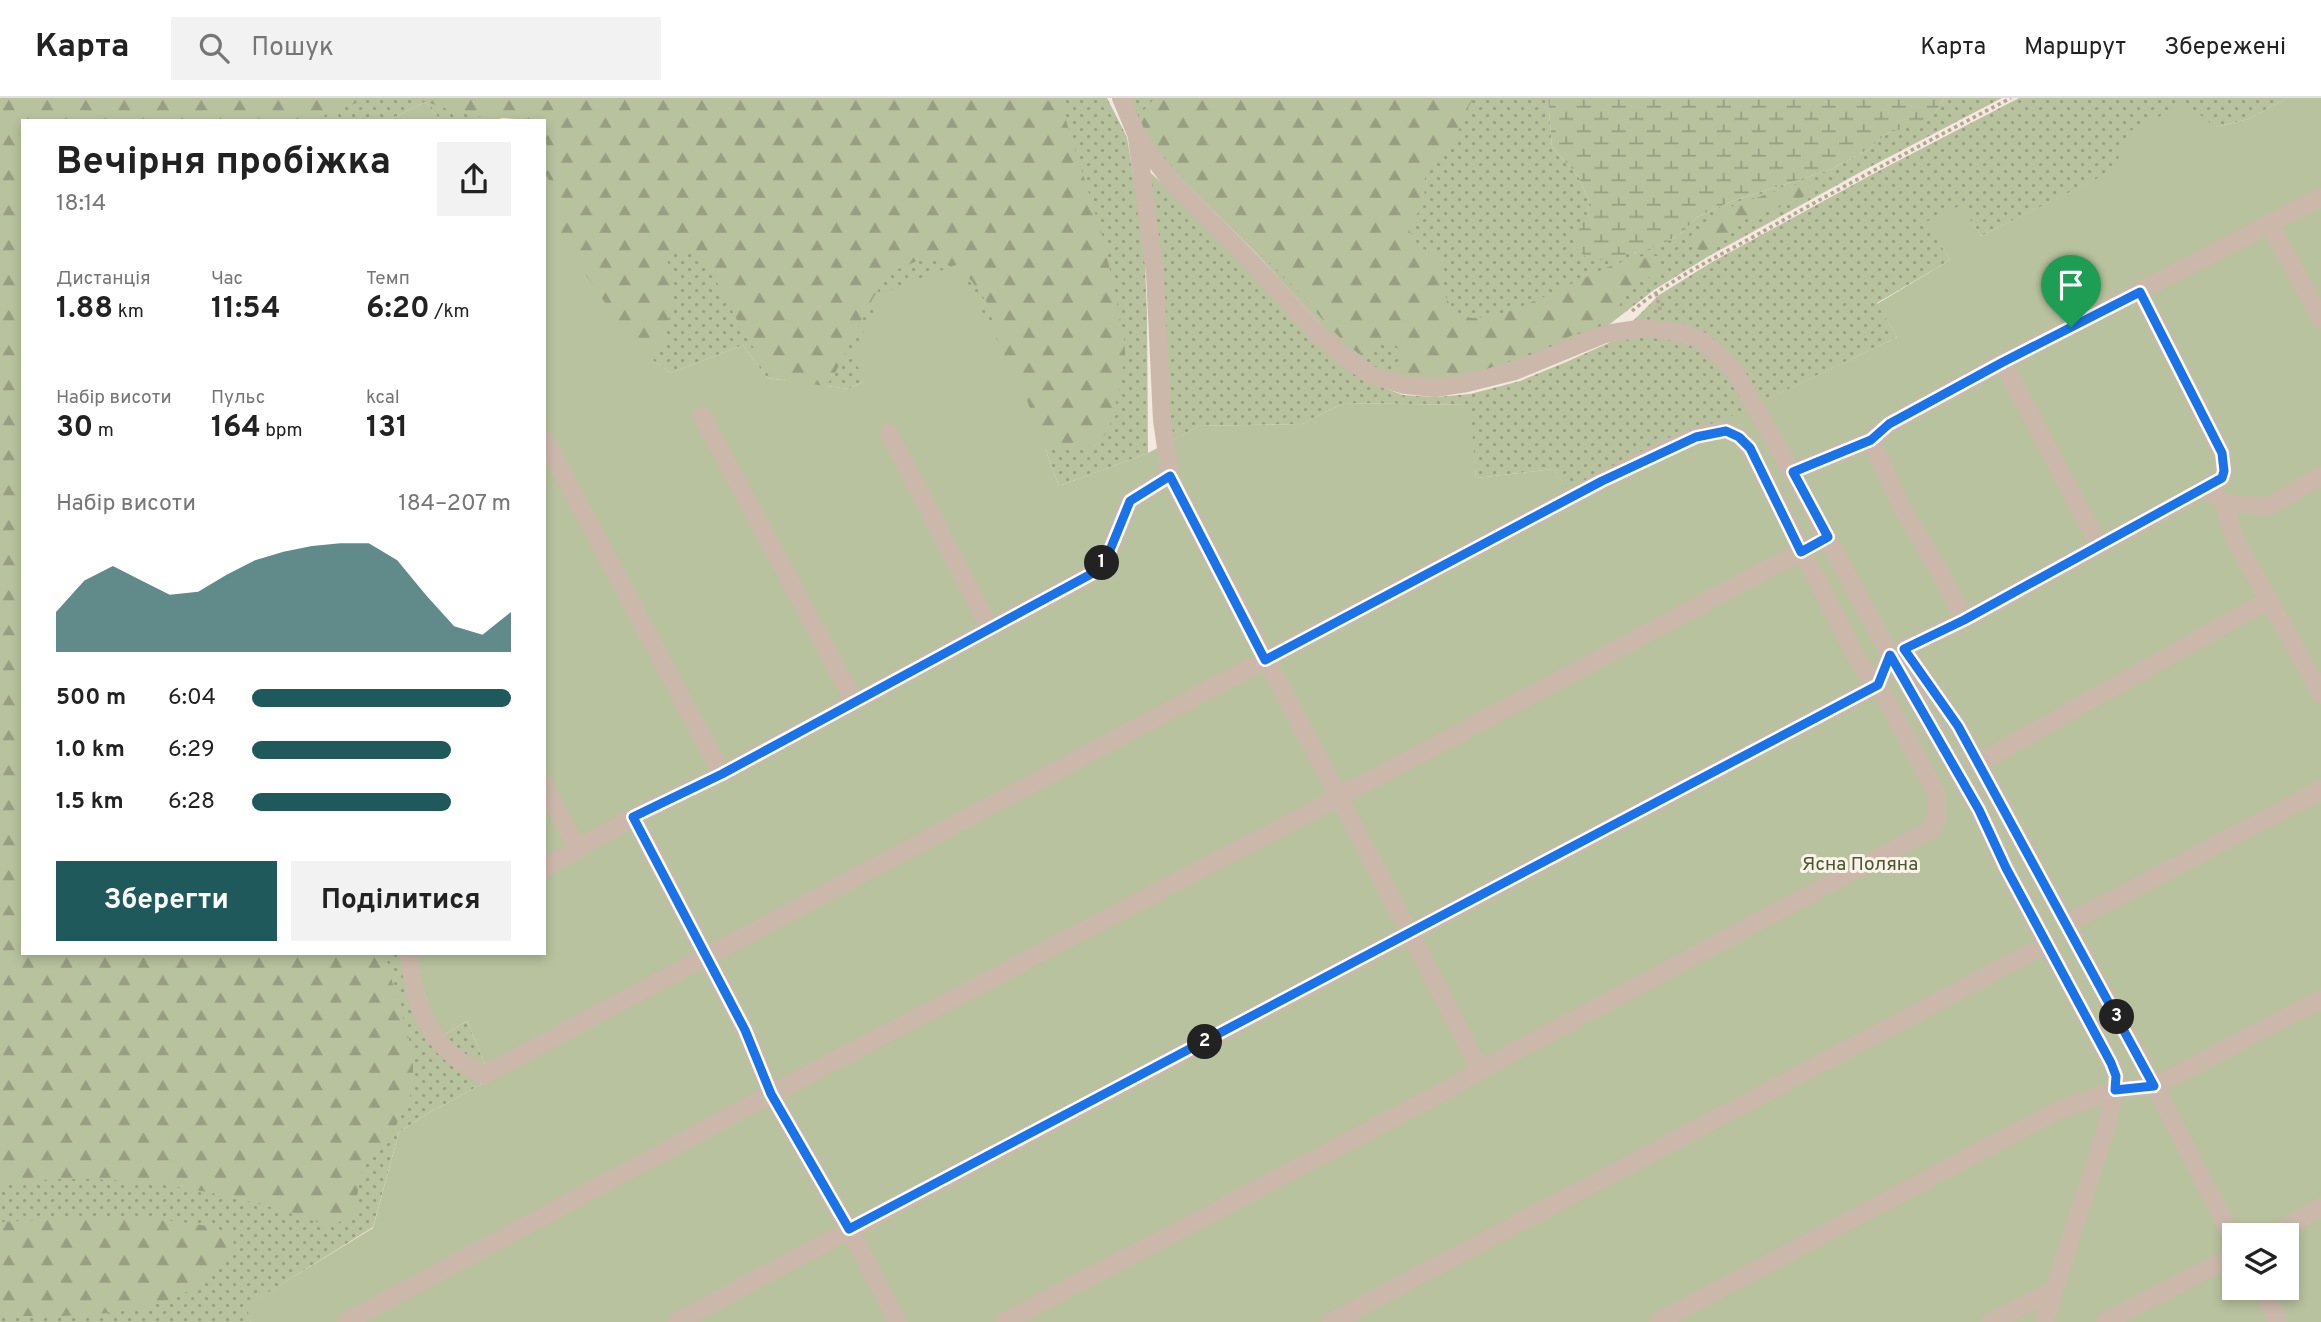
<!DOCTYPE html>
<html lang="uk">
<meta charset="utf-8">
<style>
body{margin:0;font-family:Overpass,sans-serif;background:#f2f2f2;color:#222;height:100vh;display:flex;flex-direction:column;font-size:26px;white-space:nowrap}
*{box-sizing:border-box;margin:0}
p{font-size:23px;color:#767676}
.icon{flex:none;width:38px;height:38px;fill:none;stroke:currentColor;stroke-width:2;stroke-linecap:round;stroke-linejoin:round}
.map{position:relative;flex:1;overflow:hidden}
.details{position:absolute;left:21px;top:21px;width:525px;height:836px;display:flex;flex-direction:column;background:#fff;border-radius:0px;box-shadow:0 4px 10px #0003}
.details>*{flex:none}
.fabs{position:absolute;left:2222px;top:1125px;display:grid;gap:14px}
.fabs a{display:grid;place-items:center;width:77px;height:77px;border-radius:0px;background:#fff;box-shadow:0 4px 10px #0003;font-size:35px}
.pin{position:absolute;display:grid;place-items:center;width:60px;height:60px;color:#fff;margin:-72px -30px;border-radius:50% 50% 50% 0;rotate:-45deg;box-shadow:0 0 7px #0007}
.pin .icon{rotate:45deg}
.km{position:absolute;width:35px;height:35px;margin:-18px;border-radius:50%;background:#222;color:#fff;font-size:19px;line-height:35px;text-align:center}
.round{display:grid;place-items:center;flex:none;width:74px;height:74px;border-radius:0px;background:#f2f2f2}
.summary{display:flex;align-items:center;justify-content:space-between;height:119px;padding:0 35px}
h1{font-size:38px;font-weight:700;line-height:52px}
.metrics{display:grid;grid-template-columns:repeat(3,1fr);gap:10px;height:119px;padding:7px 35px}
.metrics div{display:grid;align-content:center}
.metrics b{font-size:30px;font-weight:700}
.metrics small{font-size:19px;font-weight:400}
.metrics p{font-size:19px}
.chart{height:196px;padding:14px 35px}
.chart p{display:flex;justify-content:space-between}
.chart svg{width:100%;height:126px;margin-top:7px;fill:#1f595b;opacity:.7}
.primary-button{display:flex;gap:14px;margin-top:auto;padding:14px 35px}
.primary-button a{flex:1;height:80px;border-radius:0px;background:#1f595b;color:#fff;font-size:28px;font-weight:700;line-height:80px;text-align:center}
.primary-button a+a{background:#f2f2f2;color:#222}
ul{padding:0 35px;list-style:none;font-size:23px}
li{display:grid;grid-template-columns:112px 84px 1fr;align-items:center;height:52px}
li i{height:18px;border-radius:9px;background:#1f595b}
header{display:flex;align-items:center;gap:42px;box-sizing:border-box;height:98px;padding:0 35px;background:#fff;border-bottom:2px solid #e0e0e0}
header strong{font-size:33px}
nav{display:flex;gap:38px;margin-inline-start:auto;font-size:24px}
.search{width:490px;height:63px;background:#f2f2f2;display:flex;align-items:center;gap:18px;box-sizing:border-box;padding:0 24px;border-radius:0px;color:#767676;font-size:26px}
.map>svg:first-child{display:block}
.grass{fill:url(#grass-dots)}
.forest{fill:url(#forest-firs)}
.wetland{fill:url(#wetland-marsh)}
.garden{fill:#b8c29e;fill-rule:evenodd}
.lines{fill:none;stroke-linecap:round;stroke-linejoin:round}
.path{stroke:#b7a294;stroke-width:3.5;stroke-dasharray:3.5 3.5;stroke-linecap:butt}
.minor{stroke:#cbb8aa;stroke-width:18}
.route-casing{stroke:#fff;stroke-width:14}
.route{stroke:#1a73e8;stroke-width:9}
.labels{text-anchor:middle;stroke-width:6;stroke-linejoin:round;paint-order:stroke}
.park-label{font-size:19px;fill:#4a572d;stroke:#faf3eb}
</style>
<header>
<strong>Карта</strong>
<div class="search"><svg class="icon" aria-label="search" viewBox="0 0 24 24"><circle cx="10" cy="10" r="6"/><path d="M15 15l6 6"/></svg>Пошук</div>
<nav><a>Карта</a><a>Маршрут</a><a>Збережені</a></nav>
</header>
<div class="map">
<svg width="2321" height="1224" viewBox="0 0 2321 1224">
<defs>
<pattern id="grass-dots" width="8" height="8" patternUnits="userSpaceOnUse" patternTransform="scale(1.75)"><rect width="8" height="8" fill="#b8c29e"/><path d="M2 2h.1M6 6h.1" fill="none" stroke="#979e81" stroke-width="1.8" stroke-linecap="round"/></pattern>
<pattern id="forest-firs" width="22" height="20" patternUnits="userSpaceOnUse" patternTransform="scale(1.75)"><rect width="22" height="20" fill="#b8c29e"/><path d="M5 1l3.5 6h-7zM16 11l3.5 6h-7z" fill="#979e81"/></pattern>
<pattern id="wetland-marsh" width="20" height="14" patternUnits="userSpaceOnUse" patternTransform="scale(1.75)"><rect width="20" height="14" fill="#b8c29e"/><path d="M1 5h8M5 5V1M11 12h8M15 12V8" fill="none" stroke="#979e81"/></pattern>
</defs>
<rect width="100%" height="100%" fill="#f3e9df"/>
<path class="grass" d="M0,0h1107l20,39 17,105 3,71 1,140 -89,33 -34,-91 -162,-13 -14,7 -82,-11 -24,-33 -72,28 -32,-22 -95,-180v-50h-27l-4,-7 -19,7h-53l-16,-19 -38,19h-364v833h389l27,84 28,-17 24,58 -64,35 -28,18 -26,95 -126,79 4,16h-251z
M1125,0h423l4,49 26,29 10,23 1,11 -3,9 48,34 31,-10 18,-11 14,-15 33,-15 102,-33 37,-20 18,-16 12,-3 36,-17 9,-15h58l-134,70 -159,88 -55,34 -52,40 -88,32 -47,15 -30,4 -30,-2 -32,-10 -22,-14 -26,-24 -71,-78 -87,-86 -26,-33z
M2019,0h268l-38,21 -34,8 -87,5 -13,38 -134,66 -20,-30 -34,16 23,38 -73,43 20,34 -326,157 -18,-25 -77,9 -7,-73 -125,-2 -42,21 -103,2 -26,14 -4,-20 -6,-150 -15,-95 3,-2 217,209 35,13 33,2 34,-3 50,-13 46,-19 47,-21 46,-46 53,-33 159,-87z"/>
<path class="forest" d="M0,0h369l-59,23h-287v833h363c7,49 43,106 19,155 -11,24 -36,43 -44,67 -9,27 6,45 -36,48 -22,-5 -43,-15 -66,-20 -78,-21 -178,-33 -259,-19z
M416,0h643l44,140 21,98 1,17 -5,35 -10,37 -5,10 -10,9 -13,4h-39l-28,-41 -27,-103 -17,-24 -15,-11 -17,-8h-22l-28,12 -16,25 -40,79 -9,11 -33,-3 -24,-18 -22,-32 -33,-62 -9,-14 -12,-9 -19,3 -5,5 7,30 -9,52 -12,19h-11l-98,-112v-84l3,-15 -3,-27 -71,-5 -26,-7z
M1155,0h319c-9,12 -12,27 -19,40 -6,13 -17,19 -25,30 -9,11 -4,20 -6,32 -2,10 -11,17 -15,30l10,16 20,12c5,16 1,33 11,46 5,7 13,13 22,14 38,3 114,-46 156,-58 11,-3 21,-7 31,-3l1,7 -5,11c-8,4 -21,6 -27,14 -8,11 -7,20 -18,31 -44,17 -88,38 -132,52 -18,5 -68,14 -77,-3 7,-22 -8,-28 -27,-28l-6,11 -9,2c-28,-21 -47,-49 -71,-73 -25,-26 -145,-133 -147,-161 -1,-9 9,-16 14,-22z
M1800,85h10l4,4 -1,4 -19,11 -48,17 -30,29 -14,2 -7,-1 -6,-4 -1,-5 5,-7 16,-6 15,-18z
M84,1120c32,0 123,0 147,17l4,12c-44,75 -155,69 -235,69v-94z"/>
<path class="wetland" d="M1548,0h396l-9,15 -12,11 -36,9 -18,16 -37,20 -102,33 -33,15 -14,15 -18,11 -19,7 -49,11 -10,-3 -12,-11 -1,-6 3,-8 12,-23 -1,-11 -10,-23 -26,-29z"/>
<path class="garden" d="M2287,0h34v1224h-2070l-5,-16 127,-78 26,-96 28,-18 64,-35 -24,-58 -28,17 -27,-84h132v-783l16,30 1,39 78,111 32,22 72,-28 24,33 82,11 14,-7 -10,-29 30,-60 75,-29 67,131 34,91 89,-33 51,-27 103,-2 42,-21 126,2 6,73 77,-9 18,24 326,-156 -20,-33 73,-44 -24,-38 35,-17 20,31 133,-66 14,-38 58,-29 29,24 34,-8zM2235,1138h52v52h-52z
M425,4l16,19h-54z"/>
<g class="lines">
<path class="path" d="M1656,195l5,20
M1632,213c41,-34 91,-57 137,-83 80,-45 161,-88 242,-130"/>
<path class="minor" d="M1121,0l16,38 32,43 80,80 70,76 29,24 23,16 34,10 30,3 32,-5 48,-12 90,-37 39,-6 38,5 18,7 14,11 21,21 57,100 98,183 89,155 27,58 105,195 5,13 -1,14 -9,38 -62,194
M1137,40l18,136 7,146 8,56
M2270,127l51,94
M2140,194l82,161 2,18 -2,7 -16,10
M2003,264l96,184
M702,318l152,285
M889,335l101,196
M544,340l178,336
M1871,342l31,68 39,66 23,46
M1792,374l79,-32 19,-16 113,-62 318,-165
M2224,404l10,36 87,156
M1904,551l54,77 197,360 80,157
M1977,666l293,-165
M544,686l34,66
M633,719l112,213 26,64 78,135 49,93
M544,770l89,-51 89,-43 371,-201 15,-18 22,-54 40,-25c103,198 209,394 310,594
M2066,826l255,-134
M409,856c3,38 14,78 46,103 8,7 19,12 28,18l1119,-594c29,-14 93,-51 123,-50 15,1 25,17 31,29l103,203 19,22 59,109v25l-5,10 -452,241 -26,16 -450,236
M2270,1138l51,-29
M2260,1190l19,34
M346,1224l425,-228 568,-297 489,-260
M676,1224l1202,-637 12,-30 74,-35 242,-132 18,14 15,3 30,1 52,-30
M1331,1224l716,-378
M1658,1224l396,-210 61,-22 40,-4 166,-87
M1990,1224l62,-30
M2105,1224l130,-67"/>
</g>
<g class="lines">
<g class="route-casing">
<path id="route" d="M2140,194l82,161 2,18 -2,7 -258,142 -60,29 54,77 196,360 -39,4 1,-14 -5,-13 -105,-195 -27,-58 -89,-155 -12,30 -1029,544 -78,-135 -26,-64 -112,-213 89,-43 371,-201 15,-18 22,-54 40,-25 95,184 337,-179 94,-44 30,-6 13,6 11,11 51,104 27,-15 -35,-65 78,-32 18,-16 114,-62z"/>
</g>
<use href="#route" class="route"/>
</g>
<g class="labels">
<g class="park-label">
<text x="1860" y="772">Ясна Поляна</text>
</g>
</g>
</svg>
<div class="fabs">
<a><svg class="icon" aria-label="layers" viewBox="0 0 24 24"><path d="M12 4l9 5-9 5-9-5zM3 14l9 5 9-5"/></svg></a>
</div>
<div class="pin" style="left:2071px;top:229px;background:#1e9e55"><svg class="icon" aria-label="arrive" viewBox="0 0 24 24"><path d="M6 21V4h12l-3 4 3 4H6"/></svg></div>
<b class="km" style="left:1102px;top:465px">1</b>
<b class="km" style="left:1205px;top:944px">2</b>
<b class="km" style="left:2117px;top:919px">3</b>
<section class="details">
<div class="summary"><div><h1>Вечірня пробіжка</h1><p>18:14</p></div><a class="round"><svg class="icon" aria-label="share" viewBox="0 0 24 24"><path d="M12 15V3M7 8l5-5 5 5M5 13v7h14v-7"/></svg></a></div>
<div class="metrics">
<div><p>Дистанція</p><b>1.88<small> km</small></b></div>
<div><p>Час</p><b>11:54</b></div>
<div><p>Темп</p><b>6:20<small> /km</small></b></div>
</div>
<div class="metrics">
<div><p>Набір висоти</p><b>30<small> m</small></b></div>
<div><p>Пульс</p><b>164<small> bpm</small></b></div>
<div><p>kcal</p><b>131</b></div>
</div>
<div class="chart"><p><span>Набір висоти</span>184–207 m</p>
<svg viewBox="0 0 160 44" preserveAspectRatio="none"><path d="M0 44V30L10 19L20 14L30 19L40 24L50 23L60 17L70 12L80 9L90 7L100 6L110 6L120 12L130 24L140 35L150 38L160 30V44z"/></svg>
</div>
<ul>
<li><b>500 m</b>6:04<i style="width:100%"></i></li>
<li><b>1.0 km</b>6:29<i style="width:77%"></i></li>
<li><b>1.5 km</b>6:28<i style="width:77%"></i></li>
</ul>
<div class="primary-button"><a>Зберегти</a><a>Поділитися</a></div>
</section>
</div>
